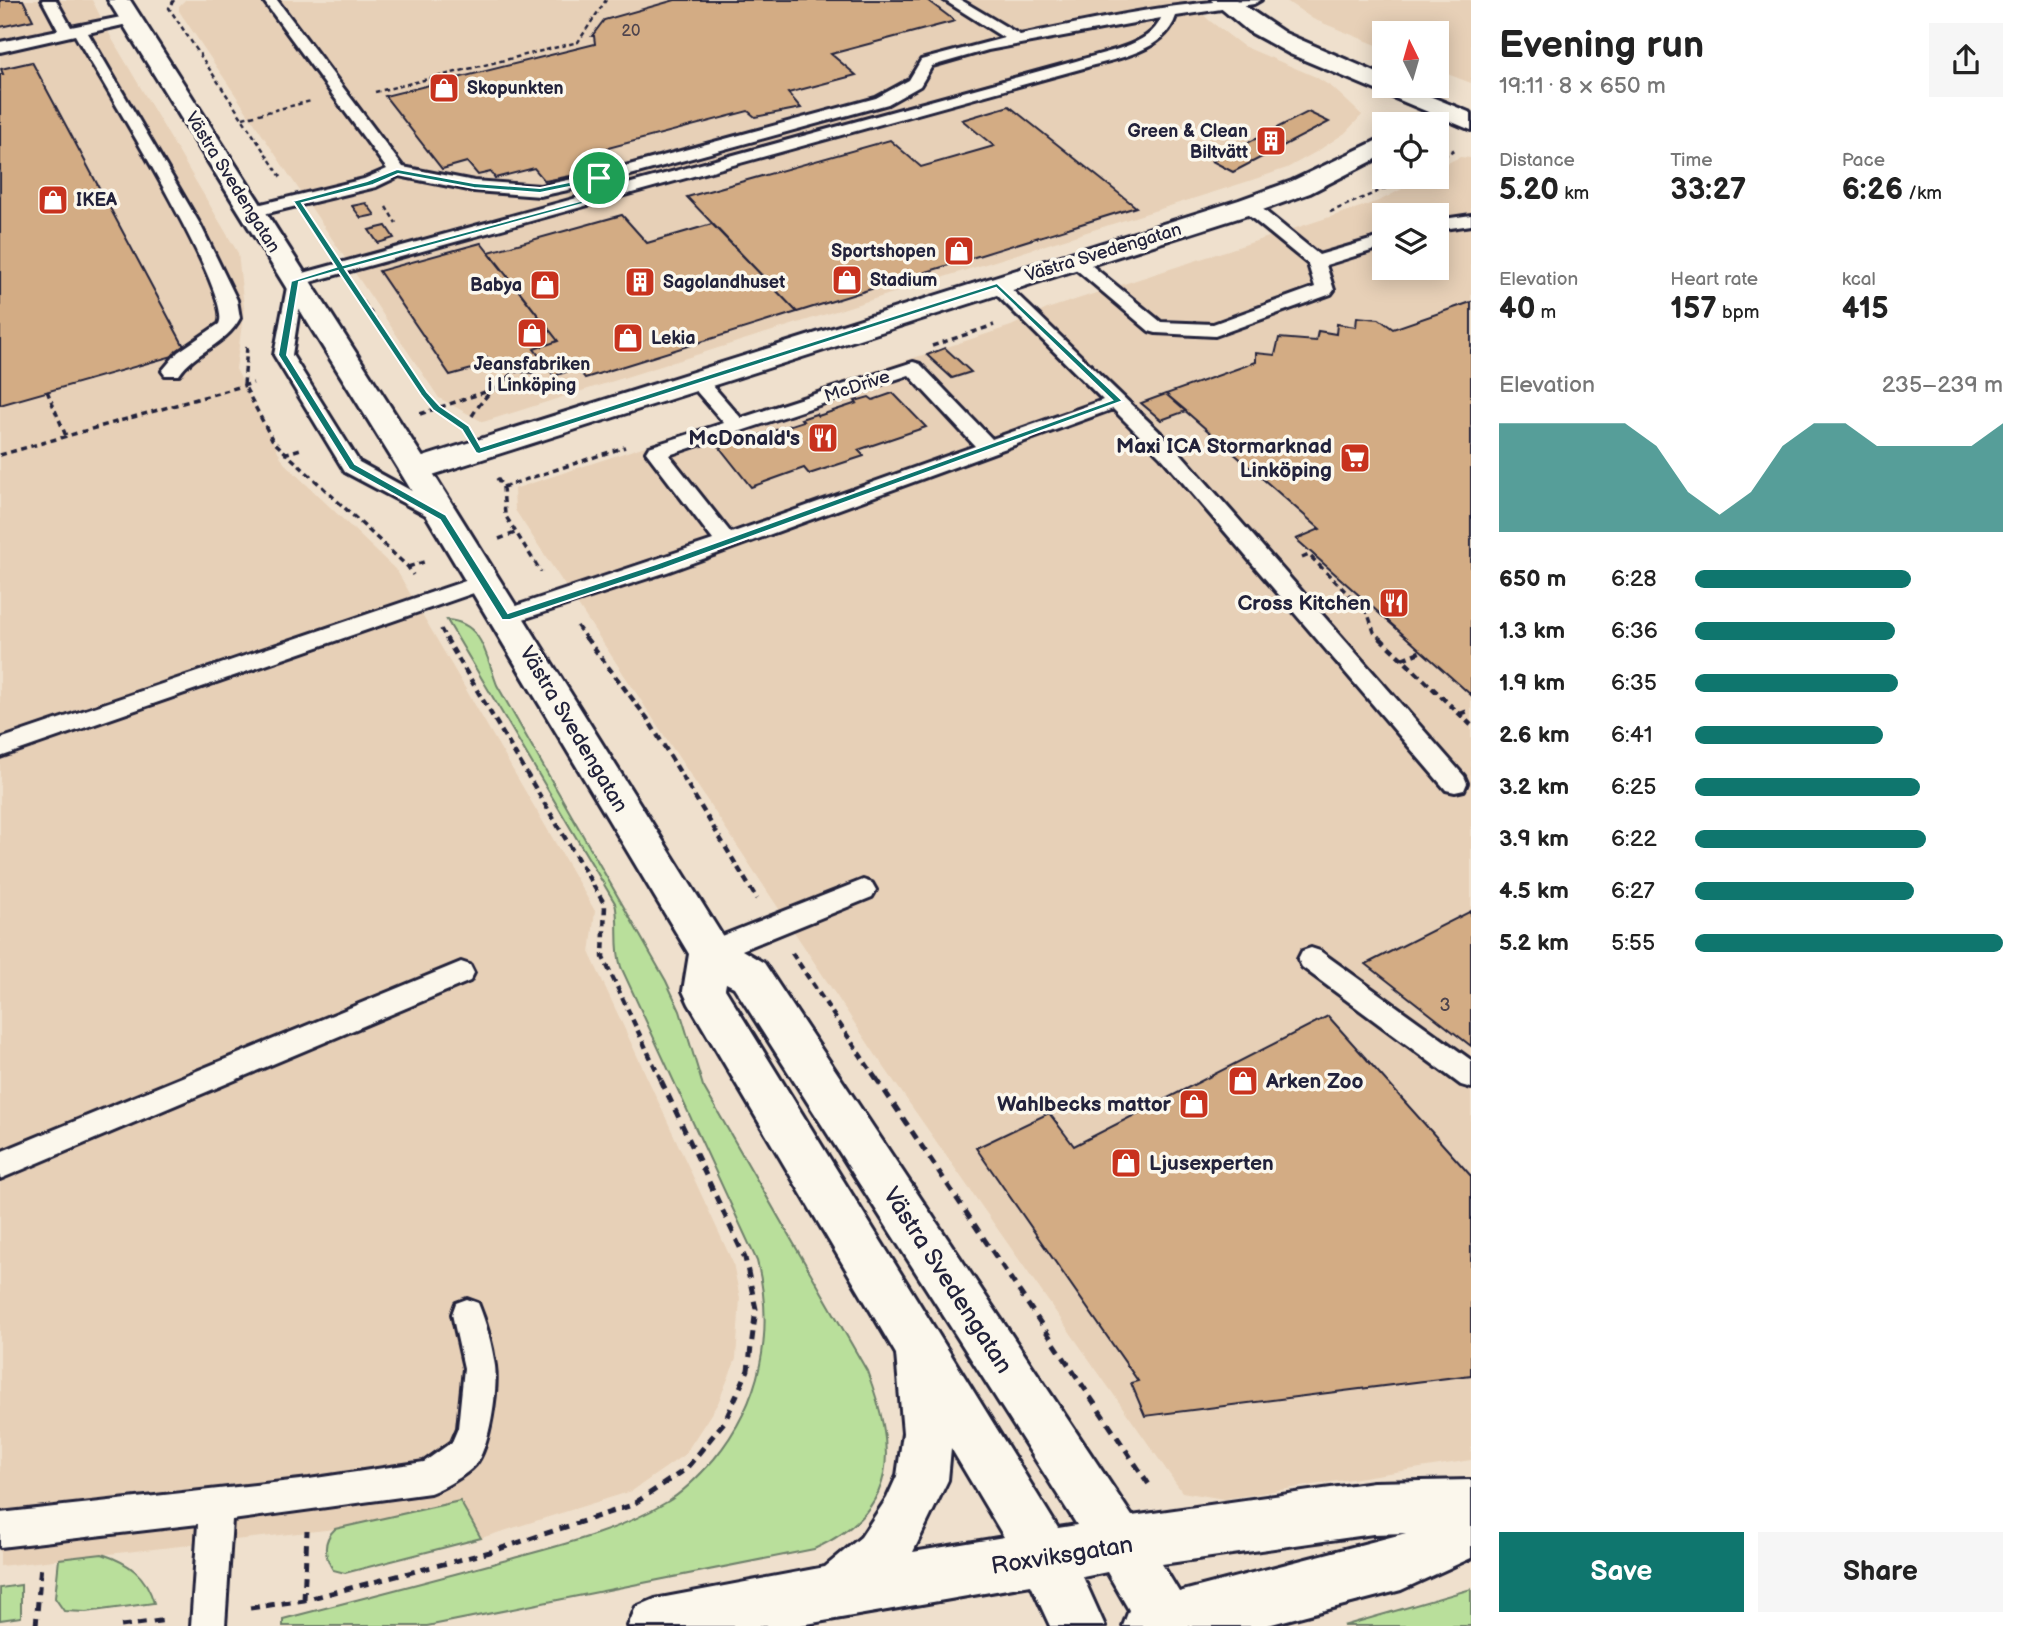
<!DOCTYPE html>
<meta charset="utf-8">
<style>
body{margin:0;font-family:"Balsamiq Sans",sans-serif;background:#f6f6f6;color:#222;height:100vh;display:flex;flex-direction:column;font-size:26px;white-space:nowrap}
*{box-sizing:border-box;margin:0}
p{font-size:23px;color:#767676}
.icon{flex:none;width:38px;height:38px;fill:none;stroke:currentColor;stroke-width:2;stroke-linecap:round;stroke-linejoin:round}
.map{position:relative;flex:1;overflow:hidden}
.sheet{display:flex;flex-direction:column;background:#fff;width:560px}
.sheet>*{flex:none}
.needle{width:46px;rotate:355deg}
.fabs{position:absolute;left:1372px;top:21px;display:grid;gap:14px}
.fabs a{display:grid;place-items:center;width:77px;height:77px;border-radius:0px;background:#fff;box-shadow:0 4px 18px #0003;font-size:35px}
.pin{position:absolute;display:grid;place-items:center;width:60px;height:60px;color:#fff;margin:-30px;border:4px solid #fff;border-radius:50%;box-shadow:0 2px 7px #0007}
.round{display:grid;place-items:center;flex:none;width:74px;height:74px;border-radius:0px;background:#f6f6f6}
.overview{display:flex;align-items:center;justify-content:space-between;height:119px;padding:0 28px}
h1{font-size:38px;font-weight:600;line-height:52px}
.figures{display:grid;grid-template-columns:repeat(3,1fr);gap:10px;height:119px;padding:7px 28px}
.figures div{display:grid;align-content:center}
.figures b{font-size:30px;font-weight:600}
.figures small{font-size:19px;font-weight:400}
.figures p{font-size:19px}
.chart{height:196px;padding:14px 28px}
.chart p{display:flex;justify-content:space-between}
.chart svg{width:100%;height:126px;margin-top:7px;fill:#0f766e;opacity:.7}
.action{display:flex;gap:14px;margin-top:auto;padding:14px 28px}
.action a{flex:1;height:80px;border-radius:0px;background:#0f766e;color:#fff;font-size:28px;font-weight:600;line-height:80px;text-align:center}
.action a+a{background:#f6f6f6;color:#222}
ul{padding:0 28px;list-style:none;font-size:23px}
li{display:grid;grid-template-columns:112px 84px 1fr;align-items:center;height:52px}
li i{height:18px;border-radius:9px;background:#0f766e}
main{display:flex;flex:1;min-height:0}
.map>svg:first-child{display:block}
.built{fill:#e7d0b7;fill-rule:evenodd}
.green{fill:#b9df9b;stroke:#6e806b;stroke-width:2}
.building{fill:#d3ac84;stroke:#22223b;stroke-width:2}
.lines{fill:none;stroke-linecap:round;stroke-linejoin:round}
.lane-casing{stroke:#22223b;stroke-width:6}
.street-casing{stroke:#22223b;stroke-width:6}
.secondary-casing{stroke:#22223b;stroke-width:6}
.path-far3{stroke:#22223b;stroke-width:2.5;stroke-dasharray:4.5 3.5;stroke-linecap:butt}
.path-far2{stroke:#22223b;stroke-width:3.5;stroke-dasharray:6 4.5;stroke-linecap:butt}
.path-far1{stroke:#22223b;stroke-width:4.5;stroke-dasharray:7 5;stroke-linecap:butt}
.path{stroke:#22223b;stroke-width:5;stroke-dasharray:9 7;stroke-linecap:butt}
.lane{fill:#fbf7ec;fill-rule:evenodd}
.street{fill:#fbf7ec;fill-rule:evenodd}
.secondary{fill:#fbf7ec;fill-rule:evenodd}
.route{fill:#0f766e;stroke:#fff;stroke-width:2;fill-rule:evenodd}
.labels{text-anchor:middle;stroke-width:7;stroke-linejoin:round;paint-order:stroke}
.far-number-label{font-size:16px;fill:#4e444d}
.far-poi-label{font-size:18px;font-weight:bold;fill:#22223b;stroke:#fbf7ec;text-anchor:start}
.far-street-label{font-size:18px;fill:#22223b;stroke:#fbf7ec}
.number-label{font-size:18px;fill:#4e444d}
.poi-label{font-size:21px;font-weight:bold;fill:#22223b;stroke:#fbf7ec;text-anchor:end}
.street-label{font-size:21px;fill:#22223b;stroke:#fbf7ec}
.near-street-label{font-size:24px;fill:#22223b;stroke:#fbf7ec}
</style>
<main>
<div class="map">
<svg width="1471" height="1626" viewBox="0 0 1471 1626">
<rect width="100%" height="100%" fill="#efe0cd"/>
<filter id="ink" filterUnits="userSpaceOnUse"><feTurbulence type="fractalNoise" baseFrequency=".0143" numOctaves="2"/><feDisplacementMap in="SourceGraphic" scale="14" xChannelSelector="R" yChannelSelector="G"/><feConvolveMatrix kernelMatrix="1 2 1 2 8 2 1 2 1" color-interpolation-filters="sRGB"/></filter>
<g filter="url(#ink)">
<path class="built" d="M0,0h92l20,39 126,214 6,55 -8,61 48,94 113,108 198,340 -5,43 143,309 7,35 -4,61 -18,44 -33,51 -53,37 -151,47 -22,-37 -124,28 -335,37z
M185,0h1003l22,21 33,25 73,31 17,11 29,27 -17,18 -29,19 -29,16 -41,14 -763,240 -44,-24 -260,-387v-5z
M1285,0h186v83l-34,-13v-37h-53v15l-71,-29z
M1460,157l11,1v1302l-247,39 -42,-7 -305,-435 -362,-547 -1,-21 497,-163 36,-17 332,-108 46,-24h12v-9zM1384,215h53v53h-53z"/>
<path class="green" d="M447,620c36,2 39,37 50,65l169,296 14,30 23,75 164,285c29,77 34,139 -53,178l-387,77h-144v-7c73,-19 147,-38 220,-58 55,-15 115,-29 164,-59 18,-11 33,-27 47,-43 47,-57 61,-127 43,-198l-136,-294c-7,-21 -1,-43 -6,-64z
M460,1501l21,37 -136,35 -12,-3c-9,-15 -11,-29 2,-41z
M102,1554c27,9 44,21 52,49l-68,9 -22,-1 -9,-13 4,-39z
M21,1585v32l-21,3v-32z
M1471,1589v37h-128z"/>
<path class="building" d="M0,0h23l10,20 -33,7z
M675,0h252l28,21 -124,33 25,21 -68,18 13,15 -46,9 -7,-6 -163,43 11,17 -51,10 -11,-13 -39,10 -4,-6 -13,3 -11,-13 -25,7 -57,-73 210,-52 -1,-8h-2l12,-16z
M32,62l155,290 -187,53v-331h3l-2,-5z
M1009,106l127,101 -339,105 -110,-115 203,-57 31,27 73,-21 -32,-26z
M1308,112l21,10 -96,50 -21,-11z
M366,203l9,12 -14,3 -9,-12z
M622,215l25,28 65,-19 85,88 -212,66 -8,-10 -23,8 -20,-27 24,-8 -69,-89z
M386,226l8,12 -16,5 -9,-13z
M481,243l77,98 -24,8 14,19 -16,5 -23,-2 -19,-7 -40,11 -71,-104z
M1471,302v393l-175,-156 24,-10 -154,-135 90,-32v-9l19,2 4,-17 37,3 2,-10 18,3 1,-10 19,3 1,-10 22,2 14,10z
M945,348l26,24 -19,6 -25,-23z
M893,393l33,34 -68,23 6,6 -55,18 -5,-6 -53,19 -31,-39 83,-27 -2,-2 15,-5 2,2 39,-13 -2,-2 14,-4 4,3z
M1166,394l20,17 -25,9 -20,-17z
M1471,911v135l-105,-82z
M1328,1016l143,160v199l-326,41 -14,-33 7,-2 -162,-233 73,-35 25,33z"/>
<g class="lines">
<g class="lane-casing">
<path id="lane" d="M42,0h14l15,27 60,-12 7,4 -2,3 -48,11 113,193 36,74 3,18c-14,27 -45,33 -61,57h-14l-3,-4 16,-19 41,-28c16,-29 -122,-250 -144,-289l-75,17v-10l58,-12z
M263,0h14l126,167 71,14 66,5 56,-12 280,-76 33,-18 12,-20 83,-22 -60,-38h17l59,35c79,-16 160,-35 241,-35l-7,4 -78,12c-11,35 -58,42 -89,51l-784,217 -11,71 67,107 91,50 3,5 -3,5 -7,2 -98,-52 -3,-5 -68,-112 15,-78 787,-216c25,-8 75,-15 85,-43l-173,32 -56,16 -12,20 -32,18 -283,78 -65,14 -66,-5 -75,-15 -23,11 -125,30 -9,-5 3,-4 119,-29 23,-10z
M1248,201l6,1 65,53 65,-19v11l-58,18 8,25 -3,4 -116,42 -59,-3 -7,-2 -84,-71 9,-5 6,1 81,66 52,2 102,-37 -7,-23 -66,-54 -3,-4 3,-4z
M1471,215v10l-34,5v-10z
M997,280l6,1 172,166 289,329 3,7 -3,7 -9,2 -9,-2 -285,-333 -48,-48 -446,163 -153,50 -8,3 -8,-3 -3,-5 3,-5 215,-72 -67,-88 3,-5 75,-24 -33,-38 -3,-4 3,-4h14l36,41 172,-56 7,2 72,75 111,-39 -112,-111 -3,-4 3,-4zM909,375l66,71 -244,87 -62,-78z
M483,575l8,2 3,5 -3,5 -491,170v-18z
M863,880l9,3 4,7 -4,7 -162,66 -9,-3 -4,-8 4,-8z
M1311,948l9,3 151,109v28l-10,-3 -159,-118 -4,-8 4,-8z
M461,962l9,3 4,8 -4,8 -470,198v-27z
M467,1299l11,4c8,19 14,42 17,63 3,22 -5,81 -20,99 -10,11 -31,23 -45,28l-198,27 -7,106h-34l7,-102 -198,23v-34l309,-34 115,-17 28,-20 6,-14 6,-60 -12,-54 4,-11z"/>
</g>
<g class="street-casing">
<path id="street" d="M1211,0h25l49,33 99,43v10h21l66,27v17l-181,-76 -42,-23z
M1384,137v18l-74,38 -53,19 -831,265 -11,3 -11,-3 -5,-7 5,-7 835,-263 53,-19z"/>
</g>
<g class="secondary-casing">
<path id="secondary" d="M108,0h22l301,470 294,470 39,23 368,553 241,-34 98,-2v78l-70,32 -137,36h-141l6,-16 -22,-38 -24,5 22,49h-55l-19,-41 -236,41h-167l8,-19 19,-8 170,-32 36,-30 26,-39 10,-22 6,-43 -7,-79 -207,-350 -6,-13 6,-37 -290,-484zM726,983l8,4 343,538 -19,3 -333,-539zM951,1448l53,89 -91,15 35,-72zM1406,1533l-227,59 -17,-28 211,-30z"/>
</g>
<path class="path-far3" d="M174,0l-5,8 112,169
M375,92l203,-50 28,-42
M243,118l68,-17
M1437,161l18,-12
M386,207l10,16
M1330,212l82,-35
M312,226l13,19"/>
<path class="path-far2" d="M357,293l79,116 22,14
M932,346l62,-21
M247,347l-3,38 29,56 135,126 5,8
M485,358l34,10
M502,379l34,3 25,8
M47,391l19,45
M420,414l65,-22
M472,416c18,-29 39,-44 70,-57
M284,454l20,-6
M0,455l253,-72
M497,478l6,9 2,28 36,57
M503,487l122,-40
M499,539l16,-6
M1302,558l7,-3 59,59 6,18 8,8
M408,567l19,-6
M577,626l10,14
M441,629l6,11"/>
<path class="path-far1" d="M446,638l159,267 -2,52 58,123
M586,638l61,80 110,181
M1380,638l91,87
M1402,659l20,-8
M1460,714l11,-4
M792,953l85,127"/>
<path class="path" d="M876,1078l276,411
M304,1600l3,-69
M250,1608l54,-8 186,-48 142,-47 54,-36 39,-48 23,-51 8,-61 -11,-51 -85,-180
M36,1626l5,-62
M121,1626l47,-6"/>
<use href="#lane" class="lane"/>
<use href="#street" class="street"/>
<use href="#secondary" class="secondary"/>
</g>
</g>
<path class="route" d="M397,169l77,14 66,5 59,-12 20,18 -274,75 82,123 13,14 29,20 12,21 516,-164 126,118 -460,168 -153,51h-8l-62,-100 -91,-51 -71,-114 13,-74 45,-14 -43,-66 74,-20zM398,174l76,14 66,5 58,-12 12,12 -267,72 -41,-62 71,-18zM338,271l83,124 12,15 29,20 14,23 3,1 517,-166 116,112 -456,164 -148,49 -62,-98 -91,-51 -68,-109 12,-73z"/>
<defs>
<g id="shop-square" transform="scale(1.575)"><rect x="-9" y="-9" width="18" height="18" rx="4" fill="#c8321e" stroke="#fbf7ec"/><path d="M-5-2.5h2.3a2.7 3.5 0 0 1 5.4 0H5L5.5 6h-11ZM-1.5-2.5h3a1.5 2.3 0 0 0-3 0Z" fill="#fff"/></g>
<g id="building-square" transform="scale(1.575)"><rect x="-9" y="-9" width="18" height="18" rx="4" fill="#c8321e" stroke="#fbf7ec"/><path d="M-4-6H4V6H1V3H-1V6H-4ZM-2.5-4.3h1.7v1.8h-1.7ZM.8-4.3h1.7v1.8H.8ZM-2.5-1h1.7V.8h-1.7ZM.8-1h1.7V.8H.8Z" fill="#fff"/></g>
<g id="restaurant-square" transform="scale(1.575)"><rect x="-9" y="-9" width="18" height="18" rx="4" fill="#c8321e" stroke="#fbf7ec"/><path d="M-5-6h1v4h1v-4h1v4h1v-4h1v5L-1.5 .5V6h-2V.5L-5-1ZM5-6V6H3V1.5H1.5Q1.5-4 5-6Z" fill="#fff"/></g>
<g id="supermarket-square" transform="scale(1.575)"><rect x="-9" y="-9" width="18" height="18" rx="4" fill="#c8321e" stroke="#fbf7ec"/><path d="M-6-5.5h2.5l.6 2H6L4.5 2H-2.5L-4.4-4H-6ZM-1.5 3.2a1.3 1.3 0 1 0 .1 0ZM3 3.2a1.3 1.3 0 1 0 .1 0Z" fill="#fff"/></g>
</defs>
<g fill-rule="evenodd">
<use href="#shop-square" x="444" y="88"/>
<use href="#building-square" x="1271" y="141"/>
<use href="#shop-square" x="53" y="200"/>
<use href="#shop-square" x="959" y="251"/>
<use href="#shop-square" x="847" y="280"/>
<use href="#building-square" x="640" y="282"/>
<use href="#shop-square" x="545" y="285"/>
<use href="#shop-square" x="532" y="333"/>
<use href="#shop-square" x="628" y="338"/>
<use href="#restaurant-square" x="823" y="438"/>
<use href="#supermarket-square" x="1355" y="458"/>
<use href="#restaurant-square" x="1394" y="603"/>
<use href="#shop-square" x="1243" y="1081"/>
<use href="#shop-square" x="1194" y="1104"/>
<use href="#shop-square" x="1126" y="1163"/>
</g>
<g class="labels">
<g class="far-number-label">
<text x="631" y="36">20</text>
</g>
<g class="far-poi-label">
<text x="467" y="94">Skopunkten</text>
<text x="1248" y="137" text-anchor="end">Green &amp; Clean<tspan x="1248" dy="21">Biltvätt</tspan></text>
<text x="76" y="206">IKEA</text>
<text x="936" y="257" text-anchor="end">Sportshopen</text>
<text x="870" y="286">Stadium</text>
<text x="663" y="288">Sagolandhuset</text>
<text x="522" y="291" text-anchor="end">Babya</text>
<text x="651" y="344">Lekia</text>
<text x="532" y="370" text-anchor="middle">Jeansfabriken<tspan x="532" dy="21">i Linköping</tspan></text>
</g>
<g class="far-street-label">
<text transform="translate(233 182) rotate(58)" y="6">Västra Svedengatan</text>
<text transform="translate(1103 252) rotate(-17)" y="6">Västra Svedengatan</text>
<text transform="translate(857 386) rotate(-18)" y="6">McDrive</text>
</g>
<g class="number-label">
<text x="1445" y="1011">3</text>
</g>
<g class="poi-label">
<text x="800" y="445">McDonald's</text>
<text x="1332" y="453">Maxi ICA Stormarknad<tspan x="1332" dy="24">Linköping</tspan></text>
<text x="1371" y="610">Cross Kitchen</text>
<text x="1266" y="1088" text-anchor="start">Arken Zoo</text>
<text x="1171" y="1111">Wahlbecks mattor</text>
<text x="1149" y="1170" text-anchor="start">Ljusexperten</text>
</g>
<g class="street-label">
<text transform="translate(574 729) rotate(59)" y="7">Västra Svedengatan</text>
</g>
<g class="near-street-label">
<text transform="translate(948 1280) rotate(57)" y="8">Västra Svedengatan</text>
<text transform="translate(1062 1555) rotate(-9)" y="8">Roxviksgatan</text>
</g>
</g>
</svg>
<div class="fabs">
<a><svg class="needle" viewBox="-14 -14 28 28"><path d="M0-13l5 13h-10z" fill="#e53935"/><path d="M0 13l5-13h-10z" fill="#767676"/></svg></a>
<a><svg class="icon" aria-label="locate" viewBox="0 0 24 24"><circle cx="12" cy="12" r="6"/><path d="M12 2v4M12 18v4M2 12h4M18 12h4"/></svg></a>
<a><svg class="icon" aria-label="layers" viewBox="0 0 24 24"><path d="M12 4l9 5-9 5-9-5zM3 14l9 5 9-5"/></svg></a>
</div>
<div class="pin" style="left:599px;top:178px;background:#1e9e55"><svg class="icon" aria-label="arrive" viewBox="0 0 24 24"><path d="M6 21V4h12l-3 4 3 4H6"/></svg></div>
</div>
<section class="sheet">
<div class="overview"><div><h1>Evening run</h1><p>19:11 · 8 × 650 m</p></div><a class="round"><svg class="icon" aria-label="share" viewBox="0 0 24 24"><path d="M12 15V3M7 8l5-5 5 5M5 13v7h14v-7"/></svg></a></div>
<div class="figures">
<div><p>Distance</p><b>5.20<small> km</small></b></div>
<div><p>Time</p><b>33:27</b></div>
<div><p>Pace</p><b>6:26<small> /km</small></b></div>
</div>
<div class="figures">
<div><p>Elevation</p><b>40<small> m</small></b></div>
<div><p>Heart rate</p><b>157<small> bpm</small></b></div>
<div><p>kcal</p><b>415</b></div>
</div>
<div class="chart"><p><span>Elevation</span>235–239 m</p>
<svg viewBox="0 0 160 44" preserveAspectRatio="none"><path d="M0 44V6L10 6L20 6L30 6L40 6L50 14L60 30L70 38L80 30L90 14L100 6L110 6L120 14L130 14L140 14L150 14L160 6V44z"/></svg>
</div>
<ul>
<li><b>650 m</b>6:28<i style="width:70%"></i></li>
<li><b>1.3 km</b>6:36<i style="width:65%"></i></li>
<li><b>1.9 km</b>6:35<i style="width:66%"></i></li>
<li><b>2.6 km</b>6:41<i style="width:61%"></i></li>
<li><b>3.2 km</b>6:25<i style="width:73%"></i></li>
<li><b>3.9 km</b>6:22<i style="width:75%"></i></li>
<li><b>4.5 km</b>6:27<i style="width:71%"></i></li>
<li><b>5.2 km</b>5:55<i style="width:100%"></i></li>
</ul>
<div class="action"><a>Save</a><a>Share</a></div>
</section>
</main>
